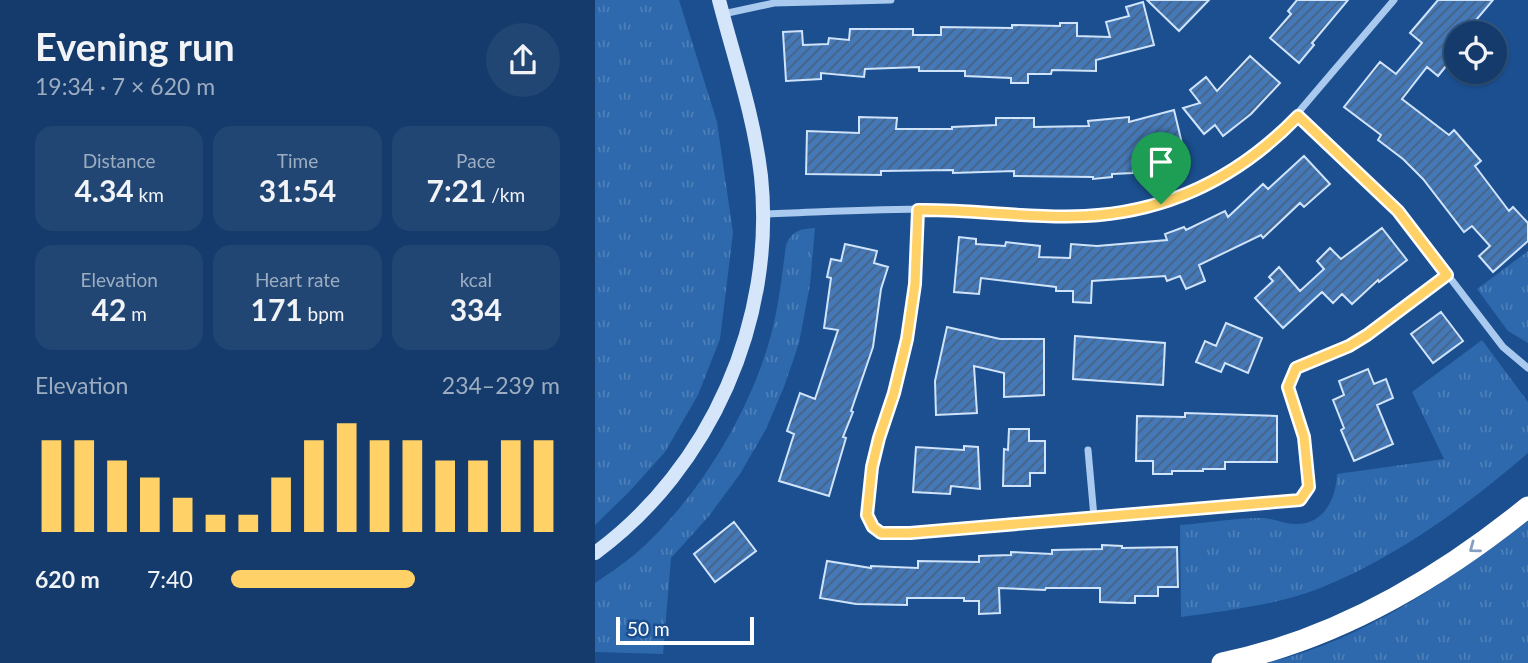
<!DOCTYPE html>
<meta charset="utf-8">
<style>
body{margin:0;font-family:Lato,sans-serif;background:#214673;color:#f1f3f6;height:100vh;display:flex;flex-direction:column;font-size:26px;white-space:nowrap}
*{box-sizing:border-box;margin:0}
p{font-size:23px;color:#9dadc1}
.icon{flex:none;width:38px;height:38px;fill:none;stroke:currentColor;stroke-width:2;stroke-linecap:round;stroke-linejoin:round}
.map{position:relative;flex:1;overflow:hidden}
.panel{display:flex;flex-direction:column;background:#143b6b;width:595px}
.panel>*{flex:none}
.fabs{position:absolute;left:849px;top:21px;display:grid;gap:14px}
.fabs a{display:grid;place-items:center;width:63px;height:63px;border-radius:50%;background:#143b6b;box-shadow:0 2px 5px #0004,0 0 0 2px #33557e;font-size:35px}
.scale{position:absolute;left:21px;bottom:18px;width:138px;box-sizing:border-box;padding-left:7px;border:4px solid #fff;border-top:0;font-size:19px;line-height:24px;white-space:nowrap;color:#fff;-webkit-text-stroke:5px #1b4f8f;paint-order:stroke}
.pin{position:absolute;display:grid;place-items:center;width:60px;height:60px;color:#fff;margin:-72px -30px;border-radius:50% 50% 50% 0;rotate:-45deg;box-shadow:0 0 7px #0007}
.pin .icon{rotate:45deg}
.round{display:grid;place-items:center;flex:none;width:74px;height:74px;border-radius:37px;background:#214673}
.summary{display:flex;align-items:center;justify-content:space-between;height:119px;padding:0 35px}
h1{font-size:38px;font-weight:700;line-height:52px}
.figures{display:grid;grid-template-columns:repeat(3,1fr);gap:10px;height:119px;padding:7px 35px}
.figures div{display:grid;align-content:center;border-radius:18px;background:#214673;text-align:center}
.figures b{font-size:30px;font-weight:700}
.figures small{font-size:19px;font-weight:400}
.figures p{font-size:19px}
.chart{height:196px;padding:14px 35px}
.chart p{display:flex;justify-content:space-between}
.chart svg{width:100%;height:126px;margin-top:7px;stroke:#ffd166;stroke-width:6}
ul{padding:0 35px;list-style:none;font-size:23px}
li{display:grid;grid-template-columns:112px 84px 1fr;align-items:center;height:52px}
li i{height:18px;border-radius:9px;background:#ffd166}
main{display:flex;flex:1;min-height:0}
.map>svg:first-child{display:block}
.grass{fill:url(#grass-tufts)}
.building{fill:url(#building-hatch);stroke:#cfe3fa;stroke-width:2}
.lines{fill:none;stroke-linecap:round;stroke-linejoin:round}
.street{stroke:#a9c9ee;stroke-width:7}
.secondary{stroke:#d6e6fa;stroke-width:14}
.highway{stroke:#fff;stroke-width:21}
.oneway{stroke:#829ec1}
.route-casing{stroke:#fff;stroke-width:14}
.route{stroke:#ffd166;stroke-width:9}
</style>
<main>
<section class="panel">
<div class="summary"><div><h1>Evening run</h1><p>19:34 · 7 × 620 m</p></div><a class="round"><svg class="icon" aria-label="share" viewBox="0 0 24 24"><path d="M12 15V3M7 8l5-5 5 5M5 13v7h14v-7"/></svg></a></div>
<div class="figures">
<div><p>Distance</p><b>4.34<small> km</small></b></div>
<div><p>Time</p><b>31:54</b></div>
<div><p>Pace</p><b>7:21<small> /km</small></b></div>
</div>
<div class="figures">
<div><p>Elevation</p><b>42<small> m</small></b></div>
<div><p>Heart rate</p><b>171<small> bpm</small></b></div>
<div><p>kcal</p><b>334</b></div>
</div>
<div class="chart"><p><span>Elevation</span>234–239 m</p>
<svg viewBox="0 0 160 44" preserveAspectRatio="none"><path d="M5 44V12M15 44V12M25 44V19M35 44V25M45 44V32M55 44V38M65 44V38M75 44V25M85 44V12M95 44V6M105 44V12M115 44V12M125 44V19M135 44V19M145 44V12M155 44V12"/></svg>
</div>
<ul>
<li><b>620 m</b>7:40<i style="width:56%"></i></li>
</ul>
</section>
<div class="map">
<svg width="933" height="663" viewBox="0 0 933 663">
<defs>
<pattern id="grass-tufts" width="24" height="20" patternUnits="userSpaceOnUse" patternTransform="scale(1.75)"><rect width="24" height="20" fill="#2e69ad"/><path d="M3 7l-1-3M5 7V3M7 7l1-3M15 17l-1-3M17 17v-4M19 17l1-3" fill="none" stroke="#4d80b9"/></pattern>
<pattern id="building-hatch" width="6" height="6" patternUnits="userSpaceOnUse" patternTransform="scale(1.75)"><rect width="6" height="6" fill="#4478b7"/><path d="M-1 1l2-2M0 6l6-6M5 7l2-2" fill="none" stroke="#486282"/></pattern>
</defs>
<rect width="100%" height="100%" fill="#1b4f8f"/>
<path class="grass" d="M0,0h84l38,122 16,111 -13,106 -22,56 -33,57 -36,40 -34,33z
M220,228l-5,57 -11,58 -15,44 -18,42 -26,45 -31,42 -38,42 -8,96 -68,-2v-69c13,-9 27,-18 39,-28 62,-53 116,-142 137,-220 8,-30 11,-61 15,-90 7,-15 14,-16 29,-17z
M933,251v92l-20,-12 -31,-42z
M887,340l46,62v51c-63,54 -132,105 -210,136 -43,16 -92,22 -137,28l-1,-92c27,-2 54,-7 81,-7 11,0 21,5 32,6 30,2 43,-24 44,-50l107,-15 -32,-67z
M933,521v142h-261c97,-23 183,-83 261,-142z"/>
<path class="building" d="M552,0h62l-30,31z
M702,0h51l-36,43 2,2 -15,18 -29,-25 21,-24 -3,-3z
M843,0h55l-28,33h-9v21l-18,22 -11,-9 -25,32 47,36 5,-5 27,31 -6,5 34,45 4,-4 15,16v18l-35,31 -14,-16 11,-10 -18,-20 -8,6 -41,-53 -20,-20 -25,-19 3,-5 -37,-28 36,-45 16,12 26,-31 -12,-10z
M548,2l11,43 -58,15v11l-44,-1 -1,4h-23v9h-17v-5l-46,-2v-5h-46v-4l-54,2 -1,8 -43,-4v6l-35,2 -3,-49 19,-1 1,14 25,-1 1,-6 20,2 1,-11h63v6h28v-8l71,1v-3l48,1v-3h17v13l33,1 -4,-15 23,-6 -3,-9z
M655,56l30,27 -29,31 -28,22 -8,-11 -11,9 -21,-26 17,-5 -10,-13 16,-13 11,14z
M579,110l11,46 -52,13v4l-21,1v3l-19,2v-2l-79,-1v-5l-61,2v-3l-72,1v4l-75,-1 1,-43 52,2v-16l38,1 -1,11h56v-2l44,-2v-7h38v9l55,-1 -1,-5 41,-4v5z
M709,156l26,28 -26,23 -4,-4 -37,35 -2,-3 -62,30 6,16 -19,8 -6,-13 -13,5 -2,-5 -73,5 -1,22 -18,-1v-11h-17v-4l-75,-9 -2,16 -25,-2 5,-55 17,2v5l29,2 1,-4 34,4 -1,11 31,1 1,-14 26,2 70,-6 -2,-6 19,-7 2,3 39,-19 3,6 35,-33 5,5z
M787,228l25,32 -28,22 -1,-2 -26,24 -10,-10 -9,9 -11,-11 -39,36 -28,-30 18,-17 -4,-4 10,-10 21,24 24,-22 -7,-8 13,-13 11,11z
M250,244l32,7 -3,12 14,4 -7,22 -8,58 -22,64 2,1 -10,25 3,1 -17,58 -50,-15 15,-47 -7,-3 13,-38 15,6 23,-69 -14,-2 7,-50 -4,-1 4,-18 10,2z
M846,312l22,29 -30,22 -22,-29z
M631,323l36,15 -14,35 -23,-10 -4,9 -25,-10 9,-21 11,5z
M352,327l53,12h44v56l-40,2v-24l-30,-7 3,47 -41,2 -1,-34z
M480,336l90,7 -2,42 -90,-6z
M773,369l6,15 12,-5 7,19 -16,7 16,39 -39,17 -13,-31 3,-2 -11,-28 11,-5 -5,-14z
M590,413l92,3v46h-52v7h-22v2h-31v3h-19v-13h-17l1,-45 48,1z
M414,429h20v12h16v32h-15v13h-27l1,-37 4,1z
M369,446l14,1 2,42 -29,-3 -1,8 -37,-2 3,-45 48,3z
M139,522l22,29 -41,31 -21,-28z
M507,545l20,1v2l55,-1 1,40h-20v9h-23v7h-8l-27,-1v-14h-54l-1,2 -46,-2 1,25 -21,1v-13h-15v-3h-57v7l-51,-1 -36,-6 7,-37 44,7v-2l47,2v-7l61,1v-6l32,-1v-3l41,2v-4l50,-1z"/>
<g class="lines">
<path class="street" d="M128,14l51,-11 117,-3
M703,116l100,94 105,137 25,21
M323,210l-3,74 -8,55 -13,54 -16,45 -6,29 -5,48 6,12 8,6h29l390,-33 9,-13 -5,-50 -16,-50 8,-19 53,-22 18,-10 80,-61
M167,214c62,-2 125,-6 187,-5 44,2 88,8 132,7 75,-1 142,-33 198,-81l115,-135
M493,450l6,67"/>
<path class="secondary" d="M0,553c116,-85 181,-234 166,-377 -7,-60 -27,-118 -42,-176"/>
<path class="highway" d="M627,663c114,-23 217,-84 306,-156"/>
</g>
<defs><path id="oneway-chevron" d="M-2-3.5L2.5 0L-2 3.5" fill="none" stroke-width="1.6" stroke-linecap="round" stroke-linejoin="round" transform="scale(1.75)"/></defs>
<use class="oneway" href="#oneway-chevron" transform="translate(879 548) rotate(143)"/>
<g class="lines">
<g class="route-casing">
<path id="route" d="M703,116l100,95 49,64 -80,60 -18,11 -53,22 -8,19 16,50 5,50 -9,13 -390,33h-29l-8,-6 -6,-12 5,-48 7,-29 15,-45 13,-54 8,-55 3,-74c56,-1 111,9 167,6 84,-4 155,-40 213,-100z"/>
</g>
<use href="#route" class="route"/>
</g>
</svg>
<div class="fabs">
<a><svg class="icon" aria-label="locate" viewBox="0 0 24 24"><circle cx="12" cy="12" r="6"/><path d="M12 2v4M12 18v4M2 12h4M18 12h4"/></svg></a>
</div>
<div class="scale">50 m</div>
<div class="pin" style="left:566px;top:204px;background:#1e9e55"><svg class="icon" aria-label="arrive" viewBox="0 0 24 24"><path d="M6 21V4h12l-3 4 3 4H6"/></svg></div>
</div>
</main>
